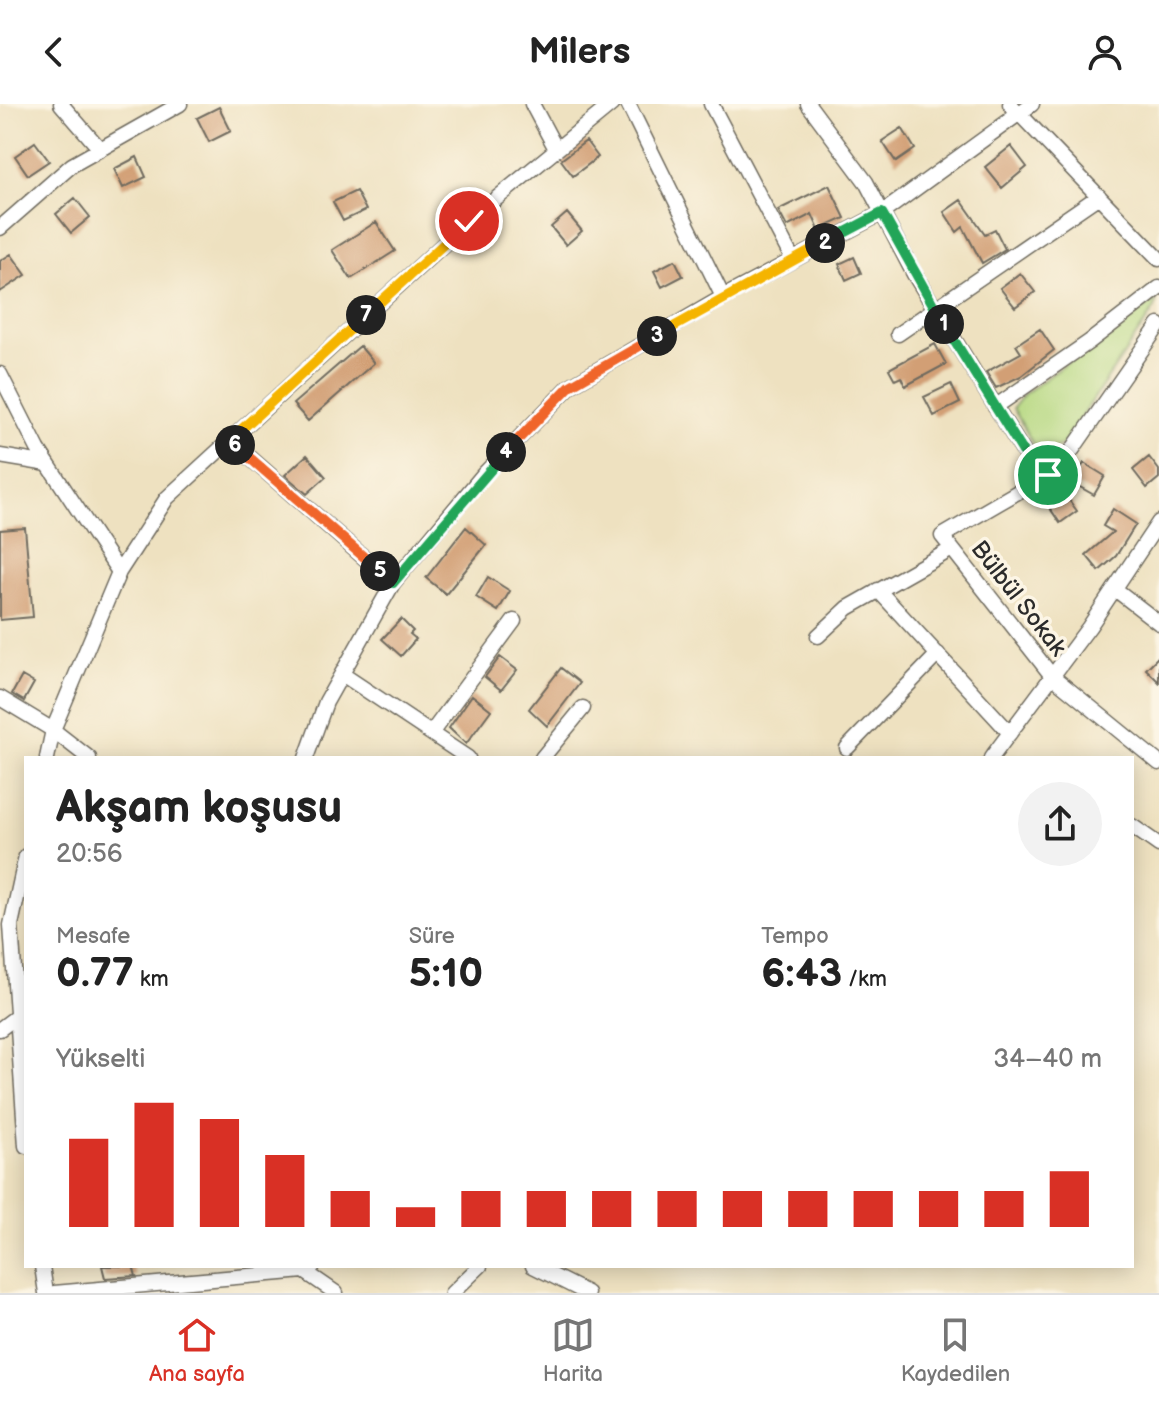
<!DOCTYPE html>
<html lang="tr">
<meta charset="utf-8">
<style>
body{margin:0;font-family:"Balsamiq Sans",sans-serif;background:#f2f2f2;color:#222;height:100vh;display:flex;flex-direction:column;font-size:30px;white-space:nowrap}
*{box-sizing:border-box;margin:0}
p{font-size:26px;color:#767676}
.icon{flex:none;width:44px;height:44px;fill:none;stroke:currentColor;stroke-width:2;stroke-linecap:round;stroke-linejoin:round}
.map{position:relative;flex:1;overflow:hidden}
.side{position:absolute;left:24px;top:652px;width:1110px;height:512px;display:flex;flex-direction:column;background:#fff;border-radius:0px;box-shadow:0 4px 20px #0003}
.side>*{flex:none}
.pin{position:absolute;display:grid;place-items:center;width:68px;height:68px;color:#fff;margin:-34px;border:4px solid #fff;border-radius:50%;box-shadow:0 2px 8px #0007}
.km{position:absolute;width:40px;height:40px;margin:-20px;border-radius:50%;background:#222;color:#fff;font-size:22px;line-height:40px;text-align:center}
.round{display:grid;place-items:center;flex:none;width:84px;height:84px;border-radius:42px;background:#f2f2f2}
.head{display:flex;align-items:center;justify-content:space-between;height:136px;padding:0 32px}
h1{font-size:44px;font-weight:700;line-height:60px}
.stats{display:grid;grid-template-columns:repeat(3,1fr);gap:12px;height:136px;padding:8px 32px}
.stats div{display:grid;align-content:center}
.stats b{font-size:40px;font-weight:700}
.stats small{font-size:22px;font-weight:400}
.stats p{font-size:22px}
.chart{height:224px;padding:16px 32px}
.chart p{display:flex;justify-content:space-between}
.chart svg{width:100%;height:144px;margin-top:8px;stroke:#d93025;stroke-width:6}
header{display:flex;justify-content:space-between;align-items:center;height:104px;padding:0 32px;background:#fff;font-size:36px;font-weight:700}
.tab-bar{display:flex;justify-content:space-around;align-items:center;height:112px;border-top:2px solid #e0e0e0;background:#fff;font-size:22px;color:#767676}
.tab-bar a{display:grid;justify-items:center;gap:4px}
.tab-bar .on{color:#d93025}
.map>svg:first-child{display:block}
.green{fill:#b5d880;stroke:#708256;stroke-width:2}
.building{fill:#d29f75}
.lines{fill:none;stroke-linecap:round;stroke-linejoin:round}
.minor-casing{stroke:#6f6b5f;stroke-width:17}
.minor{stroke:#fff;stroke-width:14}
.split-1-casing{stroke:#fff;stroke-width:16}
.split-2-casing{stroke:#fff;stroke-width:16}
.split-3-casing{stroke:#fff;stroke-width:16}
.split-4-casing{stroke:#fff;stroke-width:16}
.split-5-casing{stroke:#fff;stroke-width:16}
.split-6-casing{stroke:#fff;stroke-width:16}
.split-7-casing{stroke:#fff;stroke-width:16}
.split-8-casing{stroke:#fff;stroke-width:16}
.split-1{stroke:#22a559;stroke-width:10}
.split-2{stroke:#22a559;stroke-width:10}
.split-3{stroke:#f5b400;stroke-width:10}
.split-4{stroke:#f0652b;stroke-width:10}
.split-5{stroke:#22a559;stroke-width:10}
.split-6{stroke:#f0652b;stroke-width:10}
.split-7{stroke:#f5b400;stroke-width:10}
.split-8{stroke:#f5b400;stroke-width:10}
.labels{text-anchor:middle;stroke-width:7;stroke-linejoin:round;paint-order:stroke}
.street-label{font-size:24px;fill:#2b2b2b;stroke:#fcf5e5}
</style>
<header><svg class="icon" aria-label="back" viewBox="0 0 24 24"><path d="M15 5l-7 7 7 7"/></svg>Milers<svg class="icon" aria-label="person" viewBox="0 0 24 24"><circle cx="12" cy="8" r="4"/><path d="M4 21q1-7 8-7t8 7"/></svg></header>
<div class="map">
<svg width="1159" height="1189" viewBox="0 0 1159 1189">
<rect width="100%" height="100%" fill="#fcf5e5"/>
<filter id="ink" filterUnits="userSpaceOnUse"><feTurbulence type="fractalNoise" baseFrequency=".0125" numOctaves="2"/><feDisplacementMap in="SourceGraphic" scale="16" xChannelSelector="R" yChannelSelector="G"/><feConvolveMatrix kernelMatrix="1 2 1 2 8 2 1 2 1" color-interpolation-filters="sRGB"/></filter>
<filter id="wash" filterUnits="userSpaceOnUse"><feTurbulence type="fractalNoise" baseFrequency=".006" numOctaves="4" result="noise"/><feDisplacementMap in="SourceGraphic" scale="32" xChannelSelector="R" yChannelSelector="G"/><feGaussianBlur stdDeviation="1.8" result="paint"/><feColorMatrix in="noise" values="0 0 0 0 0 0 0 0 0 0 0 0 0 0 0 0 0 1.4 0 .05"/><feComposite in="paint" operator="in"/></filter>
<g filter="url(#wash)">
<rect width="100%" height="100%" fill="#eee1c0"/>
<path class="green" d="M1156,196l-1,8 -92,136 -16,9h-9l-25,-45 11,-14z"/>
<g id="blocks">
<path class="building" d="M219,3l12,24 -22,11 -12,-24z
M902,24l13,21 -19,13 -14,-21z
M586,37l12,16 -25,19 -12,-16z
M35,38l14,19 -21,14 -13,-19z
M1011,42l16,21 -25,21 -17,-21z
M137,53l9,20 -23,11 -9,-19z
M829,81l16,33 -26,12 -7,-16 -25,13 -9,-17z
M356,87l10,19 -23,11 -10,-19z
M75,94l15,19 -19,16 -15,-19z
M961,96l24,34 10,-5 10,20 -23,14 -19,-36 -6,5 -13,-20z
M567,109l15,18 -16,14 -15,-18z
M376,118l19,29 -44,28 -19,-29z
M11,150l15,21 -26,17v-31z
M854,153l7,16 -15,7 -7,-16z
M675,156l8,16 -21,11 -8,-16z
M1020,169l15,19 -20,15 -15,-19z
M1040,225l14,21 -33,26 -25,12 -10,-16 35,-19 -5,-8z
M935,240l11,20 -41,22 -4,-9 -6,3 -6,-11z
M360,242l14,17 -66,58 -15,-17z
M951,280l9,19 -26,13 -10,-19z
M307,351l19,22 -19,17 -22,-19z
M1149,353l10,13v8l-12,10 -14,-18z
M1084,359l21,13 -11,19 -21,-12z
M1063,388l14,19 -17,12 -13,-19z
M1113,405l23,15 -20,32 -17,15 -13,-16 27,-23 -10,-6z
M466,423l20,18 -40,49 -20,-16z
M25,424l8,89 -33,3v-90z
M488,473l22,14 -12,20 -22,-14z
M401,515l12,12 -3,3 6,5 -15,17 -19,-17z
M1159,552v26l-13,-13z
M500,553l17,13 -16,20 -16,-13z
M561,564l19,15 -33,43 -18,-17z
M22,572l12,7 -10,18 -12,-7z
M472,591l19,15 -25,34 -17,-16z
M102,1162h31l3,10 -31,2z"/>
</g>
</g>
<g filter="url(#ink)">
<use href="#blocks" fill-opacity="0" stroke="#6f6b5f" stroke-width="2"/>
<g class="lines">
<g class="minor-casing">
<path id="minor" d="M61,0l39,45
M532,0l24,45
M628,0l95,193
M711,0l82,156
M808,0l58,78 48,92 126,205 -98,57 110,140 107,87
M1010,0l149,155
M0,124l72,-63 108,-61
M898,230l201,-138
M0,270l38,75 81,123
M995,303l94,-65 70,-54
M230,336l163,143
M0,352l48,8
M1040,375l28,-23 91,-131
M1115,485l44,34
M878,486l132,143
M818,532l30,-28 104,-59
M342,570l126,84
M0,594l53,32 36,28
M432,628l82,-111
M847,644l91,-94
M47,654l6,-28 66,-158 48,-74 302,-277 143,-117
M306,654l20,-56 67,-119 90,-108 87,-89 153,-89 159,-84 150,-109
M542,654l41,-50
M991,654l98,-131 70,-105
M1132,722l27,19
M26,752l-15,69 15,221
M0,925l16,-12 10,1
M42,1162l4,27
M533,1162l54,27
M304,1167l32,22
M54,1189l250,-22 9,-5
M452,1189l28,-27"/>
</g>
<use href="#minor" class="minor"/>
</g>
</g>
<g class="lines" filter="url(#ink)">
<g class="split-1-casing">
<path id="split-1" d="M944,220l96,155 8,-4"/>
</g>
<g class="split-2-casing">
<path id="split-2" d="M825,139l57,-30 62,111"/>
</g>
<g class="split-3-casing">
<path id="split-3" d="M657,232l168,-93"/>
</g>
<g class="split-4-casing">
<path id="split-4" d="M506,348l64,-66 87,-50"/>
</g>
<g class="split-5-casing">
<path id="split-5" d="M380,467l13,12 113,-131"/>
</g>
<g class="split-6-casing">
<path id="split-6" d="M235,341l145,126"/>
</g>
<g class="split-7-casing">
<path id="split-7" d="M235,341l-5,-5 136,-125"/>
</g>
<g class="split-8-casing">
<path id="split-8" d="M366,211l103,-94"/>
</g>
<use href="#split-1" class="split-1"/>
<use href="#split-2" class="split-2"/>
<use href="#split-3" class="split-3"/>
<use href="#split-4" class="split-4"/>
<use href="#split-5" class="split-5"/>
<use href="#split-6" class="split-6"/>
<use href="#split-7" class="split-7"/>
<use href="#split-8" class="split-8"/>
</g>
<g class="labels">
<g class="street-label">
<text transform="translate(1019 494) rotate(52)" y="8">Bülbül Sokak</text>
</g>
</g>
</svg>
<div class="pin" style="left:1048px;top:371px;background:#1e9e55"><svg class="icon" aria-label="arrive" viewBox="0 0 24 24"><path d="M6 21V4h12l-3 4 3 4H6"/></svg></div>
<div class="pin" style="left:469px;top:117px;background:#d93025"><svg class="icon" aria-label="check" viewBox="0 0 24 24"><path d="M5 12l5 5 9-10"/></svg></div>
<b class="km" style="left:944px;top:220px">1</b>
<b class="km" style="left:825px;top:139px">2</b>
<b class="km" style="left:657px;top:232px">3</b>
<b class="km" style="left:506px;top:348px">4</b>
<b class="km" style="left:380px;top:467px">5</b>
<b class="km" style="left:235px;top:341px">6</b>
<b class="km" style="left:366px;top:211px">7</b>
<section class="side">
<div class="head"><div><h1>Akşam koşusu</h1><p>20:56</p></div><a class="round"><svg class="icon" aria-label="share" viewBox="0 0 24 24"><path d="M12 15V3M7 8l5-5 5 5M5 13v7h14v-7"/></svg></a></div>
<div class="stats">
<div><p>Mesafe</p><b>0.77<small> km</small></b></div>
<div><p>Süre</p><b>5:10</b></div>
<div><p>Tempo</p><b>6:43<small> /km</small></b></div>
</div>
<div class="chart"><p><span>Yükselti</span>34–40 m</p>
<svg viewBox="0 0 160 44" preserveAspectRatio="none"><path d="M5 44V17M15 44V6M25 44V11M35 44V22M45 44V33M55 44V38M65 44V33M75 44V33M85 44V33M95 44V33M105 44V33M115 44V33M125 44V33M135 44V33M145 44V33M155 44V27"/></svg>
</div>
</section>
</div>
<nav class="tab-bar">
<a class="on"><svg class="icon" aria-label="home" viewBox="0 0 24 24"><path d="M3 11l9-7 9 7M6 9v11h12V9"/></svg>Ana sayfa</a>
<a><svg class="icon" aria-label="map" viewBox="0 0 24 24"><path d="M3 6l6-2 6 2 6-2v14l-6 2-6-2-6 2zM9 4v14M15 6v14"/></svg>Harita</a>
<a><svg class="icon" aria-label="saved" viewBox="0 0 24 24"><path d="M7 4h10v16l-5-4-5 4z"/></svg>Kaydedilen</a>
</nav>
